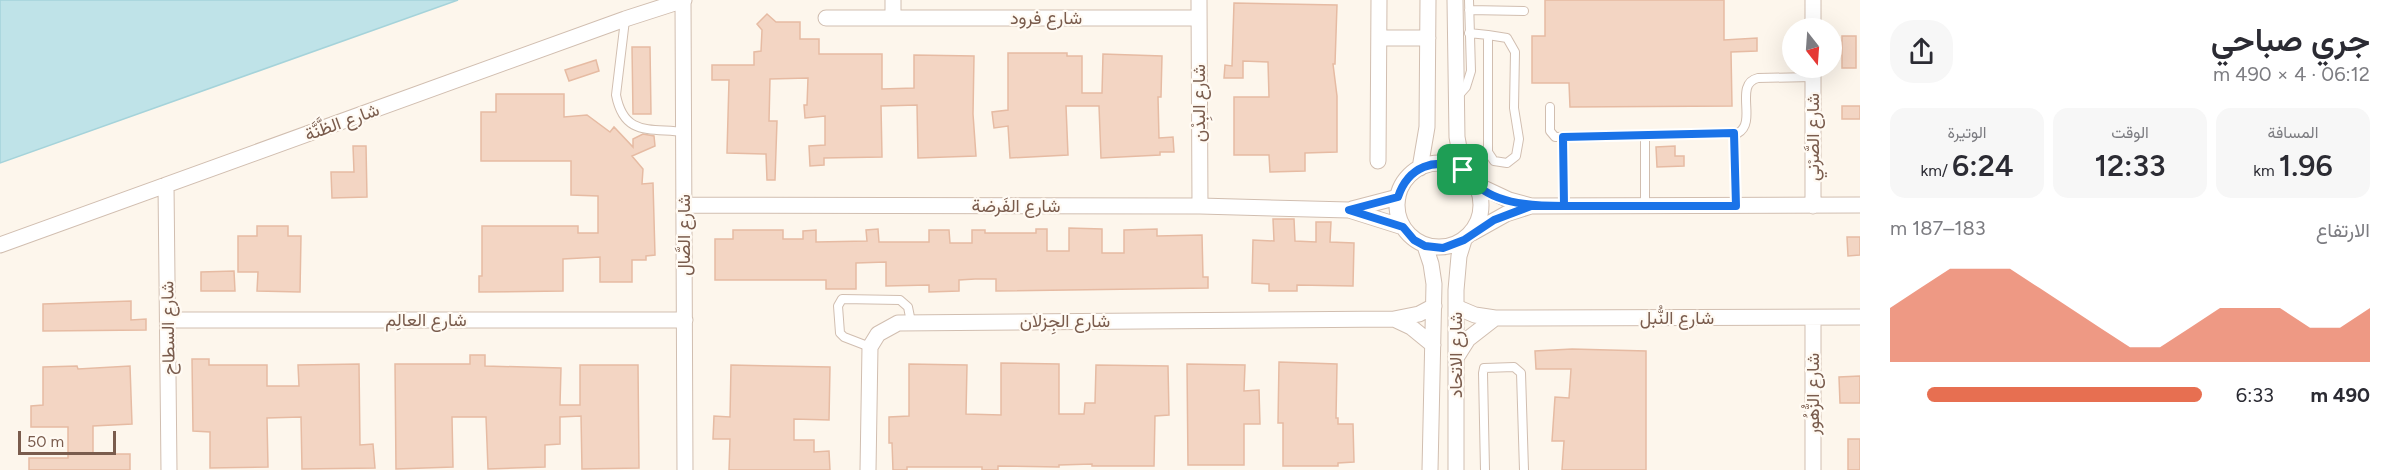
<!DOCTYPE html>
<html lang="ar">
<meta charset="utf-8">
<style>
body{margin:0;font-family:Figtree,Vazirmatn,sans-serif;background:#f7f7f7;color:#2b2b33;direction:rtl;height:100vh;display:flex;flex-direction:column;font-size:22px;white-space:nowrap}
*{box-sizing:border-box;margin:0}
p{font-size:20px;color:#7c7c81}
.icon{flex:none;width:33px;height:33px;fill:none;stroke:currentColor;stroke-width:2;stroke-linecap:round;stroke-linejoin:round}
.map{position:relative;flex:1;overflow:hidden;direction:ltr}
.panel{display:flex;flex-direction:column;background:#fff;width:540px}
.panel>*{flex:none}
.needle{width:39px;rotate:163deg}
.controls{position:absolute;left:1782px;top:18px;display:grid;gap:12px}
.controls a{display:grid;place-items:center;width:60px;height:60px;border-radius:50%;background:#fff;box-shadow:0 6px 24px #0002;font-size:30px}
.scale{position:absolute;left:18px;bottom:15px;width:98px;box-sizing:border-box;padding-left:6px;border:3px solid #7a5c4d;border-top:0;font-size:16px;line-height:21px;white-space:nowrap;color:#7a5c4d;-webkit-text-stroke:4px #fffaf3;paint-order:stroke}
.pin{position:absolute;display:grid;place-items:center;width:51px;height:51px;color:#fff;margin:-26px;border-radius:12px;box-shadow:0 3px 9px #0006}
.round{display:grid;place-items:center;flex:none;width:63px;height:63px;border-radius:24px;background:#f7f7f7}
.head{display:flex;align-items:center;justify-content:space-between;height:102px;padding:0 30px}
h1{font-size:33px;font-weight:600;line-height:45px}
.metrics{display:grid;grid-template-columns:repeat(3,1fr);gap:9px;height:102px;padding:6px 30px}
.metrics div{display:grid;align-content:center;border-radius:15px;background:#f7f7f7;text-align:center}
.metrics b{font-size:30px;font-weight:600}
.metrics small{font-size:16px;font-weight:400}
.metrics p{font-size:16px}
.chart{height:168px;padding:12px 30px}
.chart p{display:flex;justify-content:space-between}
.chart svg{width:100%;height:108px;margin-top:6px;fill:#e76f51;opacity:.7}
ul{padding:0 30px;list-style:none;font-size:20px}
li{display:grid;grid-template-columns:96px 72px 1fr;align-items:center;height:45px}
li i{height:15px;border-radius:8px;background:#e76f51}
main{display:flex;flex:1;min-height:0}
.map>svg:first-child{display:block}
.water{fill:#bfe3e8;stroke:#a5d3da;stroke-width:1.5}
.building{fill:#f3d5c3;stroke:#e6bba3;stroke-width:1.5}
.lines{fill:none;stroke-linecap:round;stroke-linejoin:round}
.lane-casing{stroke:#d1beb0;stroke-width:10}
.street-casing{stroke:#d1beb0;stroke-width:17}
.lane{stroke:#fff;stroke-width:8}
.street{stroke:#fff;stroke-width:15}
.route-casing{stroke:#fff;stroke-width:12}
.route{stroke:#1a73e8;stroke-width:8}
.labels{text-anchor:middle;stroke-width:4.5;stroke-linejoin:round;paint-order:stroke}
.street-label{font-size:18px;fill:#7a5c4d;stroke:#fffaf3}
</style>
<main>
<section class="panel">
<div class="head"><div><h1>جري صباحي</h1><p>06:12 · 4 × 490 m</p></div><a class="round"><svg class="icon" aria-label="share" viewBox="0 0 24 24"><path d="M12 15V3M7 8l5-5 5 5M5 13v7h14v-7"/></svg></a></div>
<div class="metrics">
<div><p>المسافة</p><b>1.96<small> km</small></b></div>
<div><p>الوقت</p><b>12:33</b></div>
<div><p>الوتيرة</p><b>6:24<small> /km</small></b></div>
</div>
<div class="chart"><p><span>الارتفاع</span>183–187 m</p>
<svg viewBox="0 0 160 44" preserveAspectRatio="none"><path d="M0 44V22L10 14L20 6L30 6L40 6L50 14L60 22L70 30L80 38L90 38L100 30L110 22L120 22L130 22L140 30L150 30L160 22V44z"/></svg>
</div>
<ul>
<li><b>490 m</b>6:33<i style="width:88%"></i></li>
</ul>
</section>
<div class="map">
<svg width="1860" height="470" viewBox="0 0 1860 470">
<rect width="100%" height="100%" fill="#fdf6ec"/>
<path class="water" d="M0,0h458l-458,163z"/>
<path class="building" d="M1545,0h179v40l33,-2v13l-26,1 1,54 -162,1 -1,-24h-37v-47h13z
M1234,3l103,2 -2,59h-2l4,32v56l-32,1v18l-35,1 -1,-17h-35v-58h35l-1,-35 -25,-1v17h-19l1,-13 7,1z
M767,14l9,8h24v17h19v15h63v35l32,-1v-33l60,1 -1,58 3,42 -58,2 -1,-53 -36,1 1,51 -58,1v7l-14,1 -1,-20 16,-1v-29l-20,2 -1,-13h3l1,-27 -38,1 -1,42h8l-2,59h-8l-1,-26 -39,-1 2,-73h-17v-15h42v-13l7,-1 1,-21 -5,-6z
M1842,36h14v32h-14z
M632,47h18l1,67h-18z
M1008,53h59v3h15v37h20l1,-39 59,2 -1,41h-3l1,41 14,-1 1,15h-14v3l-59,3 -2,-52h-33l2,49 -58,3 -2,-32 -14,2 -2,-16 16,-2z
M596,60l3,11 -30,10 -4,-11z
M496,94h68v23l23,-2 23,17 4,-5 19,20v-8l10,-5 11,2 1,10 -23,10 11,13 -1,15 11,-1 2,72 -9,1v4h-14v22h-32v-25l-37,2v32l-84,1v-16h3v-50h96v7h20v-37l-27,-1v-34h-90v-49h15z
M1842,106h18v13h-18z
M353,146h13l1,51 -35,1 -1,-26h23z
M1675,146v10h9v10l-27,1 -1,-20z
M1273,219h21l1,22 21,1v-20h15l-1,20 24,1 -1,43 -56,-1v6h-28v-7l-17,-1 1,-43 21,1z
M257,226h31v10h13l-1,56 -43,-1 1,-19h-20v-36h19z
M1069,228l33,1v24h22v-23l33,-1v7l45,-1 1,42h5v11l-212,3v-12h-21l-16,1v11l-30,1v-7l-43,1v-24l-30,1v26h-30v-9h-111v-41h18v-9h50v9h20v-8l13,-1v12l51,-1 -1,-11 12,-1 1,13h50v-12h20l1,13h22v-13h13v3h51v-4h11v22h22z
M1847,237h13v18l-12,1z
M234,271l1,20h-34v-19z
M131,301v19l15,-1v11l-103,1v-27z
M1572,349l74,2v119h-84l2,-29h-12l3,-44 14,1 2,-29h-35l-1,-18z
M470,355h15v11l76,2 -1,37h20v-40h58l1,103 -57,1 -1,-53 -21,1v27l-15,1v22l-57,2 -2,-52h-34l1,50 -57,2 -1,-105h75z
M192,359h17v6h58v21h32l-1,-21 61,-1 1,81 13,-1 2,24 -73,1 -1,-52 -34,1 1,49 -58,1v-36l-17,-1z
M1279,362l58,2 -1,54h2v6h15l1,38 -16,1v3h-55v-43h-5z
M1001,363l58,1v50h25l1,-11h10l1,-38 72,1 1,49 -14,1 -1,50h-62v-2l-33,1v2l-61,-1v4h-16v-3h-75v3h-14l-1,-27h-3v-26l20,-1v-52l58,1 -1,49 35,1z
M1187,364l58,1 -1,26 15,-1 1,34h-16v41h-56z
M731,365l99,2 -1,53 -35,-1v21h20v12l15,-1 1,19h-101l1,-31h-17l1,-23 16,1z
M77,366l1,3 52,-3 2,58 -39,2v28h37v16h-101v-12h39v-31h-37v-21l12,-1v-38z
M1860,376v27h-20l-1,-26z
M1848,439h12v31h-12z"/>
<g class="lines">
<g class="lane-casing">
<path id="lane" d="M1469,10l55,1
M625,20l-9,75c8,41 33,33 67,37
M1469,33l19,2
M1488,35l19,3 8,14 -1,56 5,31 -3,17 -9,7 -13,-2 -6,-9z
M1459,95l7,-8 5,-16 -2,-71
M1550,107v24l5,6 183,-4c20,-11 -5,-49 20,-55l55,-1
M1734,133l2,73
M1645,135v71
M1563,137l1,69
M870,347l-26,-10 -4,-4 -2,-27 4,-7 58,1 8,7 3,15
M1485,470l-2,-97 1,-5 30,-1 7,6 3,97"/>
</g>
<g class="street-casing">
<path id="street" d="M683,0l2,470
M1199,0l1,206
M1455,0l2,137 6,33
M1813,0v28
M826,18h373
M893,18v-18
M1379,38h49
M1813,68v138
M1378,161l1,-161
M1397 205a42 42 0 1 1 84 0a42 42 0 1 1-84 0Z
M1420,168l7,-41 1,-127
M166,185l3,285
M1477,185l32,15 22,6 329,-1
M684,205l516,1 149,4 54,17
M1352,209l46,-12
M1472,233l34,-19 25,-8
M0,245l625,-226 59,-19
M1425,246l6,18 3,20 -4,186
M1456,307l19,8 20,3 365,-1
M1813,318v152
M1394,319l17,8 22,18
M168,320h517
M1456,358l12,-19 27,-21
M868,470l2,-123 8,-13 20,-11 496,-4 25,-5 15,-8
M1456,470v-180l3,-34 5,-16"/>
</g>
<use href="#lane" class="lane"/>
<use href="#street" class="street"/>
</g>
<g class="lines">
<g class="route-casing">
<path id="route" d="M1463,170c-28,-14 -55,-3 -65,27l-49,13 54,17 11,13 11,6 18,2 21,-8 30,-20 37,-14h205l-2,-73 -171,4 1,69c-27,0 -67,-1 -88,-22 -5,-4 -8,-9 -13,-14"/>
</g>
<use href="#route" class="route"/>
</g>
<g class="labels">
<g class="street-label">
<text x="1046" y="24">شارع فرود</text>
<text transform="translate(1199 103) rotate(-90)" y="6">شارع البِدْن</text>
<text transform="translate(342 122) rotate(-20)" y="6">شارع الظَّنَّة</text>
<text transform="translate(1813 137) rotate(-90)" y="6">شارع الصَّرْني</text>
<text x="1016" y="212">شارع الفَرضة</text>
<text transform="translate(684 235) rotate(-90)" y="6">شارع الصَّال</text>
<text x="1677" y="324">شارع النُّبل</text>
<text x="426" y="326">شارع العالِم</text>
<text x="1065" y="327">شارع الجِزلان</text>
<text transform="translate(168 328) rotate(-91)" y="6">شارع السطاح</text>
<text transform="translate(1456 355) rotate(-90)" y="6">شارع الاتحاد</text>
<text transform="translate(1813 394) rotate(-90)" y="6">شارع الزُّهُور</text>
</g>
</g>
</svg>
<div class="controls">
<a><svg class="needle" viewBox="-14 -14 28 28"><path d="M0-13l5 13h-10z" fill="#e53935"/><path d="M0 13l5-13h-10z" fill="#7c7c81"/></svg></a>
</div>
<div class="scale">50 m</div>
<div class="pin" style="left:1463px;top:170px;background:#1e9e55"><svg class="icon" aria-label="arrive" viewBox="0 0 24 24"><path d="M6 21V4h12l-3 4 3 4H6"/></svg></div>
</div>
</main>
